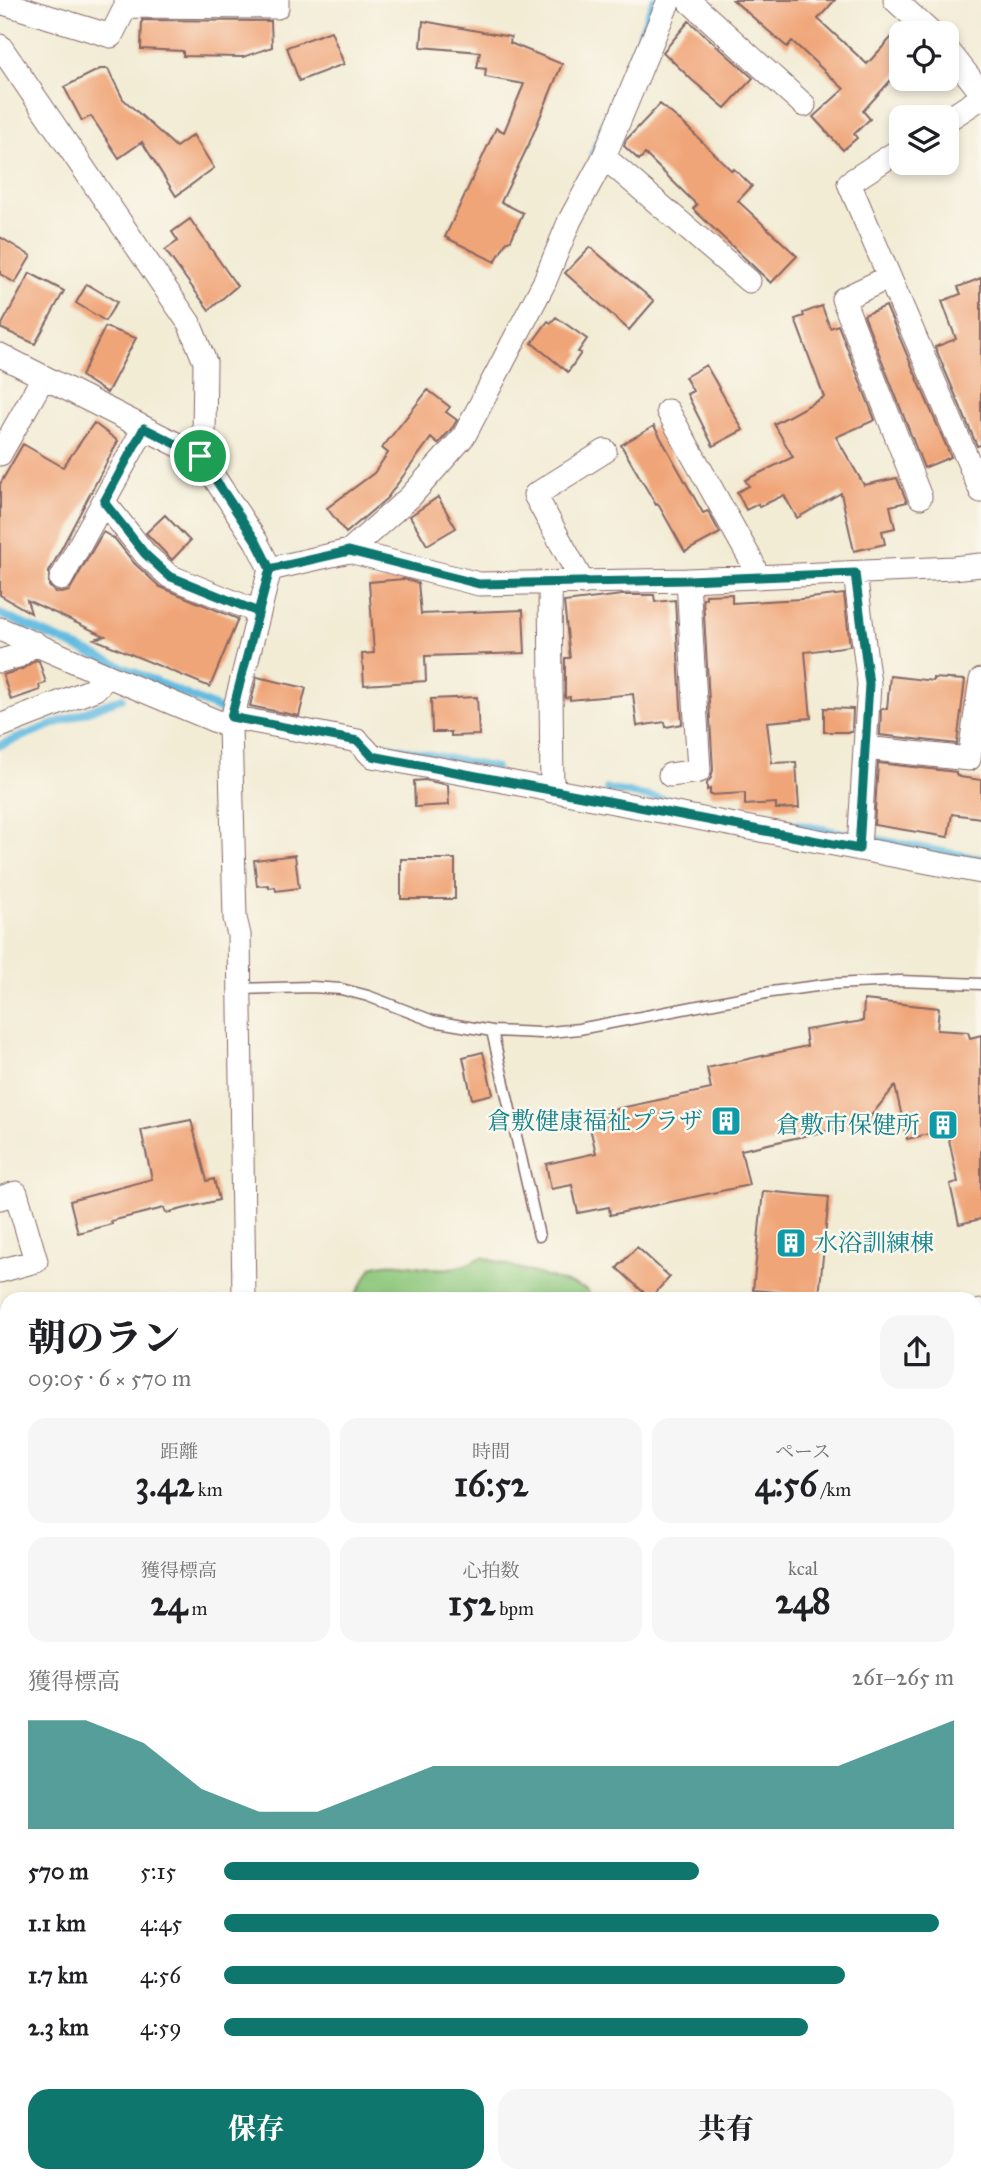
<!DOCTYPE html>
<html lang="ja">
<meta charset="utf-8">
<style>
body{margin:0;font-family:"IM FELL Great Primer","Noto Serif JP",serif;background:#f6f6f6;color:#202124;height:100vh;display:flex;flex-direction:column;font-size:26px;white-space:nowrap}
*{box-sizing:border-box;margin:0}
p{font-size:23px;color:#757577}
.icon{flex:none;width:38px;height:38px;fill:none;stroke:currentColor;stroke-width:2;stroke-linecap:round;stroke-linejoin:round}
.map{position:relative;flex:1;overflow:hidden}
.sheet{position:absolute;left:0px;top:1292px;width:982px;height:891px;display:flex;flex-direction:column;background:#fff;border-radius:21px 21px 0 0;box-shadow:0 4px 10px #0003}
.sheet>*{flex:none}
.tools{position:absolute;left:889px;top:21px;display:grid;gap:14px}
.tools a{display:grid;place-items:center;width:70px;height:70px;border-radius:14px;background:#fff;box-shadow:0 4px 10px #0003;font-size:35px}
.pin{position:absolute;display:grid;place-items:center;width:60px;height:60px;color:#fff;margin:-30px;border:4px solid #fff;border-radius:50%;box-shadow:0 2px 7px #0007}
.round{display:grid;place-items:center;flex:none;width:74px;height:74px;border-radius:21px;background:#f6f6f6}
.summary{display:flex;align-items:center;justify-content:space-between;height:119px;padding:0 28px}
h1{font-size:38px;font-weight:800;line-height:52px}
.stats{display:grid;grid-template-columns:repeat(3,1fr);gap:10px;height:119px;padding:7px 28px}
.stats div{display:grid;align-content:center;border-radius:18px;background:#f6f6f6;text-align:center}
.stats b{font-size:35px;font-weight:800}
.stats small{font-size:19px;font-weight:400}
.stats p{font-size:19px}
.chart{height:196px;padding:14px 28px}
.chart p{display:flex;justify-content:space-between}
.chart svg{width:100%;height:126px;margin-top:7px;fill:#0f766e;opacity:.7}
.primary-button{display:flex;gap:14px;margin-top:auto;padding:14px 28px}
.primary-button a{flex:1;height:80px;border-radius:21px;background:#0f766e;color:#fff;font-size:28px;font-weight:800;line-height:80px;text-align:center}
.primary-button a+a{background:#f6f6f6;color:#202124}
ul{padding:0 28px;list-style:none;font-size:23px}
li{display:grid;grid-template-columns:112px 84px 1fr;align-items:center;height:52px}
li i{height:18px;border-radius:9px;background:#0f766e}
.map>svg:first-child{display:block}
.built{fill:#f6d2c3}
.green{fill:#8ec87d;stroke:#6c7454;stroke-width:2}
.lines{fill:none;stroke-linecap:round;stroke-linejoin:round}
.stream{stroke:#64bbe1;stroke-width:8}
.building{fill:#f0a578}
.lane-casing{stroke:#856766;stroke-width:13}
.street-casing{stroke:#856766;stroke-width:25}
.secondary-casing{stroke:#856766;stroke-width:34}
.lane{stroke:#fff;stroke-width:10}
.street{stroke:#fff;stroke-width:23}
.secondary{stroke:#fff;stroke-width:32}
.route-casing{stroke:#fff;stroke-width:14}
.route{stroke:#0f766e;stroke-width:9}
.labels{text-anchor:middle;stroke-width:5;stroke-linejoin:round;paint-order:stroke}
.culture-label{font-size:24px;fill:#0d838f;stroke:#fbf7ec;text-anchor:end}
</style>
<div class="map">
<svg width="981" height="2182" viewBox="0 0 981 2182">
<rect width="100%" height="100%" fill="#fbf7ec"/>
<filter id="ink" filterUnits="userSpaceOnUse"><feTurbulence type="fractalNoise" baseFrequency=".0143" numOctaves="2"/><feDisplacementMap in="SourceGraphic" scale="14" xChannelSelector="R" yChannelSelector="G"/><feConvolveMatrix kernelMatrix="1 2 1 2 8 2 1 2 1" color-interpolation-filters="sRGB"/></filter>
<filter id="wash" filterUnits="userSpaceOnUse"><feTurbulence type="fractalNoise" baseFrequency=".00686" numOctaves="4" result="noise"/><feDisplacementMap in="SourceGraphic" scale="28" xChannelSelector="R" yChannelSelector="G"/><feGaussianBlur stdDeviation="1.57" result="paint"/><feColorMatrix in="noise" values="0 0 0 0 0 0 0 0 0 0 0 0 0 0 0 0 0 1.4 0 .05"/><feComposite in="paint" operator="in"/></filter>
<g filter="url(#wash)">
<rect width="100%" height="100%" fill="#f2ecd5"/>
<path class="built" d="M981,1317v385l-6,3v-386z"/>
<path class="green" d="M482,1257l95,29 10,4 5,8h-238l18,-31c27,-10 51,5 78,1 10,-1 23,-6 32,-11z"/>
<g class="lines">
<path class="stream" d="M593,154l61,-154
M0,614l219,95
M371,743l124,25
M0,745l122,-47
M607,789l374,70
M0,1505l7,5
M975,1942l6,-5
M773,2182l6,-7"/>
</g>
<g id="blocks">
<path class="building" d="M733,0h102l-17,19 49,45 34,-37v42l-38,42 7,8 -16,15 3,4 -14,12 -30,-33 31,-28 -52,-48 -5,6z
M142,20l129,1 1,26 -29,10 -60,-1v-5l-42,-2z
M423,21l88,16 -1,6 52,21 -33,80 -28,58 22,11 -12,27 -4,1 -12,21 -50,-25 51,-109 8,4 20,-48 -39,-7 1,-8 -9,-1 3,-16 -59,-5z
M689,21l64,57 -28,30 -33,-28 -29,-28z
M331,31l13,33 -45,17 -12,-34z
M100,69h8l15,30 53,48 17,-12 21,33 -38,28 -34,-54 -23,16 -28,-42 -9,5 -18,-34z
M660,104l23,19 49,48 2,-2 18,17 -14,15 59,55 -26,27 -78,-74 4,-4 -52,-51 -6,6 -15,-14 2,-6z
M190,219l47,67 -28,24 -44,-60 13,-9 -6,-9z
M0,237l31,19 -16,27 -15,-9z
M590,247l64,54 -25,29 -64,-57z
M30,273l34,18 -29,53 -35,-16z
M981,278v167l-4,1 -42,-99 21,-8 -14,-38 19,-7 -3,-7z
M87,284l30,18 -12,19 -29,-18z
M822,306l8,22 8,-3 37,95 -39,17 28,48 33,-7 10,24 -17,4 5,22 -13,3 3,13 -31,7 -13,-58 -44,25 -13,-23 -25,12 -1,-3 -12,6 -9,-18 12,-6 -4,-6 48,-23 -19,-33 50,-27 -29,-78 9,-3 -1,-3z
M886,306l65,151 -27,11 -60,-153z
M556,317l31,22 -9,13 3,1 -13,19 -36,-29 16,-22 3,2z
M105,327l31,11 -29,55 -26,-17z
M706,365l37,65 -30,16 -26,-52 6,-3 -8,-14z
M428,390l22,17 -4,5 11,8 -4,7 -15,17 -7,-6 -44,60 -41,35 -19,-25 47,-35 14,-20 -6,-5z
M94,423l24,18 -69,131v14l6,6 7,1 7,-2 34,-59 12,7 19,24 26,24 78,32 -28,68 -116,-48 11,-3 -78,-36 4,13 -31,-18v-111l23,-40 40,23z
M654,426l49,87 5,-2 12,22 -35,19 -27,-48 -2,1 -35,-60z
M438,497l18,31 -29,17 -17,-29z
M165,515l25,26 -18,19 -26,-27z
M404,579l14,4 3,31 102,-4 2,43 -100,3 1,25 -62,4 -2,-31 12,-1 -5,-71z
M732,594v9l69,-4 43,-5 6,52 -45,6 6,66 -44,4 5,41 24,-1 3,46 -23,1v-6l-31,2v-12l-35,2v-6l-3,1v-7l4,-5 2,-8 -10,-172h3v-3z
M622,595h32l1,7 20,-2 7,124 -16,3 -1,-5 -28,4 -4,-32 -63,6v-3l-5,1v-40h5l-6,-56z
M36,660l3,1 7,22 -7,2 1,5 -29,10 -8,-25 19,-6z
M890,676l43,5v-3l32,2 -8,64 -77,-9 1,-26h6z
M257,677l49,11 -7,28 -49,-10z
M477,697l2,38 -28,1v-4h-19l-1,-33z
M824,708l29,1 -1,23h-28z
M878,763l78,9v3l4,2 21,3v38l-29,-4 -4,23 -74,-12z
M425,780l23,5 1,20 -34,2 -1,-26z
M295,855l4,33 -23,3 -1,-4 -6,1v-3l-12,1 -3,-26z
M401,859h54v40h-54z
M864,1000l75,8 -2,22 31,2 2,6 11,-3v184l-22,5 -9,-40 8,-2 -11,-52 -40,9 -12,-53 -25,31 -12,7 -117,26 8,35 -139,30 -1,-8 -31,6 -6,-28 -21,4 -5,-25 50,-11 -9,-38 124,-26 -4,-21 100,-22 -2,-16 58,-9z
M483,1052l10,42 -21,5 -9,-42z
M191,1120l16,61 7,-2 5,21 -53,13 -2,-5 -53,13 1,3 -34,9 -8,-32 82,-22 -11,-49z
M763,1191l66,6 -10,99 -66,-6z
M637,1247l33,30 -20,21 -33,-30z"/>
</g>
</g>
<g filter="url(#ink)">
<use href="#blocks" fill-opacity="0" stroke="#856766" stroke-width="2"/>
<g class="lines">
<g class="lane-casing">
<path id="lane" d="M240,989l72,-2 29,2 27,7 65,25 59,10 49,2 38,-4 192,-37 61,-8 68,-3 81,3
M492,1031l47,205"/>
</g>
<g class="street-casing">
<path id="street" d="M688,0l116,105
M895,0l36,33
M0,2l111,34 15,-30v-6
M126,6l151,1v-7
M0,46l189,277 16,39 -1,72 -4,22
M947,49l34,43
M947,120l34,-22
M901,149l-52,34 132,308
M604,157l145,124
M889,277l-46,22 77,198
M0,355l200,101 56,85 14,28 -40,158 5,191 4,17 5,363
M668,411l83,149 7,17
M0,454l43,-76
M104,502l41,52 24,22 89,36
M349,551l61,-54 54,-61 80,-153 26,-63 34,-63 65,-157
M270,569l79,-18 130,33 209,-4 265,-12 28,-3
M855,573l14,111 -4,64
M61,579l83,-151
M583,583l-48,-88 70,-44
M550,584l2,207
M0,629l108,47
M0,661l18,-5 17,-13
M231,717l127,24 14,15 609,116
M0,726l95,-37 13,-13 122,51
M670,775l29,-4 -11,-191
M859,849l6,-101 104,11 12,-79
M0,1198l16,-5 20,68 -36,10
M975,1313l6,-2
M0,1525l7,5
M0,1702l7,-4
M512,2175l3,7"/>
</g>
<g class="secondary-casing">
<path id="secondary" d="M975,1743l6,-4
M164,2182l14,-7"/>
</g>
<use href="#lane" class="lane"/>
<use href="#street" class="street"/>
<use href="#secondary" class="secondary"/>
</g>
</g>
<g class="lines" filter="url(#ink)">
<g class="route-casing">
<path id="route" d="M200,456l56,85 14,28 -39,148 127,24 14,15 487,93 10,-165 -14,-111 -167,7 -209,4 -130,-33 -79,18 -12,43 -89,-36 -24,-22 -41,-52 40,-74 56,28"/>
</g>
<use href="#route" class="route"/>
</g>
<defs>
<g id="building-square" transform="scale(1.575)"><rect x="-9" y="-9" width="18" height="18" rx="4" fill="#0f9aa8" stroke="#fbf7ec"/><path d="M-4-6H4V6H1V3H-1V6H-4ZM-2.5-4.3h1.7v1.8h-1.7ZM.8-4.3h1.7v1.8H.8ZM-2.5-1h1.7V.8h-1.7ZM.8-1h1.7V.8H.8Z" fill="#fff"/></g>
</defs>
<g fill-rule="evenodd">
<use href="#building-square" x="726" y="1121"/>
<use href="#building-square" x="943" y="1125"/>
<use href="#building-square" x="791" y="1243"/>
</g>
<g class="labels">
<g class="culture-label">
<text x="703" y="1129">倉敷健康福祉プラザ</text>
<text x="920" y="1133">倉敷市保健所</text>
<text x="814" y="1251" text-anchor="start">水浴訓練棟</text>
</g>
</g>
</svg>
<div class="tools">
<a><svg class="icon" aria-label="locate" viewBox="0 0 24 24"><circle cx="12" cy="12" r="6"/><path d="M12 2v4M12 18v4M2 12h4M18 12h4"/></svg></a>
<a><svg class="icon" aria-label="layers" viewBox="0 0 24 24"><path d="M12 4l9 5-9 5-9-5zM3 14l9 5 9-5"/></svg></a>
</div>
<div class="pin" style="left:200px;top:456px;background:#1e9e55"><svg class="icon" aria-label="arrive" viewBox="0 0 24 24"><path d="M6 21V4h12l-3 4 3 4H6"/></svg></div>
<section class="sheet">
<div class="summary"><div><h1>朝のラン</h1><p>09:05 · 6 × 570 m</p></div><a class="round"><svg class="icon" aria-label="share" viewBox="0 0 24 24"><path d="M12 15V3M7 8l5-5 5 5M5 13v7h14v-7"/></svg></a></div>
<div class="stats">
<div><p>距離</p><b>3.42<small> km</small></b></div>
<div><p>時間</p><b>16:52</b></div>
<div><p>ペース</p><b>4:56<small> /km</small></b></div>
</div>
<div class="stats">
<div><p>獲得標高</p><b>24<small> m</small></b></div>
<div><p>心拍数</p><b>152<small> bpm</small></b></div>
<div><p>kcal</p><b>248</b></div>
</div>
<div class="chart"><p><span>獲得標高</span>261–265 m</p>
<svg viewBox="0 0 160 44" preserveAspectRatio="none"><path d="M0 44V6L10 6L20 14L30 30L40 38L50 38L60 30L70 22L80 22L90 22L100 22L110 22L120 22L130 22L140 22L150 14L160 6V44z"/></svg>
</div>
<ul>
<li><b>570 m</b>5:15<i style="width:65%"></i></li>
<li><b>1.1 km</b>4:45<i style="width:98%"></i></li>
<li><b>1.7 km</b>4:56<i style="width:85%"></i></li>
<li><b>2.3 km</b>4:59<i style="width:80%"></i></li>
</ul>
<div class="primary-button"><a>保存</a><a>共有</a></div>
</section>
</div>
